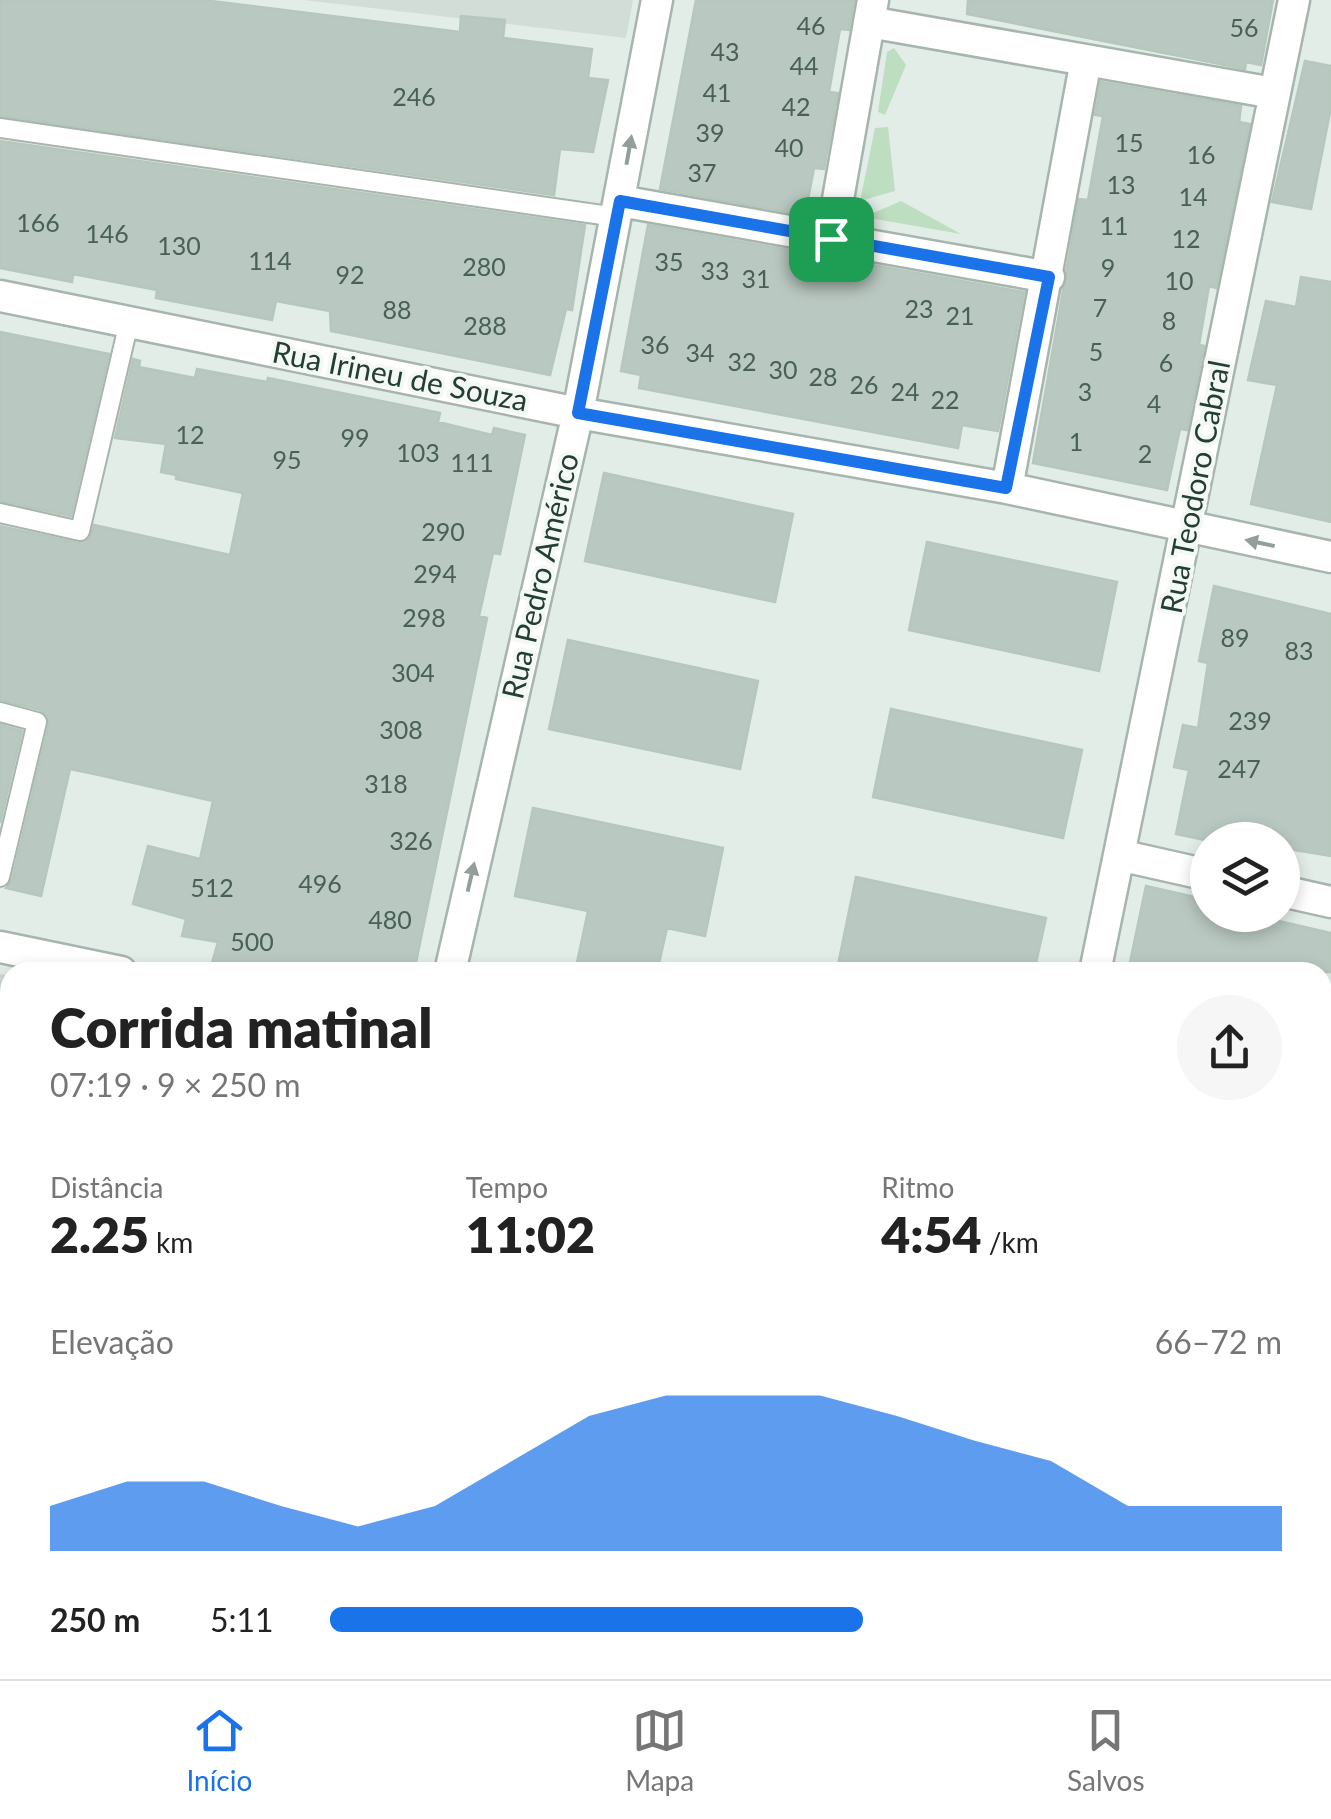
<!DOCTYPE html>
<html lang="pt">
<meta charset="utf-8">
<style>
body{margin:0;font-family:Lato,sans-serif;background:#f6f6f6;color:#222;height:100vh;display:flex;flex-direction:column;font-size:38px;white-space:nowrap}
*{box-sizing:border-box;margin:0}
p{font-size:32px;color:#767676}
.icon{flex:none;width:55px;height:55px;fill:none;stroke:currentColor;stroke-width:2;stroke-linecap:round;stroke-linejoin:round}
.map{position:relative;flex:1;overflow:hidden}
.side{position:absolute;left:0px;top:962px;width:1332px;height:718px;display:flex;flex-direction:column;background:#fff;border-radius:30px 30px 0 0;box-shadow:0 5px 15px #0003}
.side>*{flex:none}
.fabs{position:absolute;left:1190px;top:822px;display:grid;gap:20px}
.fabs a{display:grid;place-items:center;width:110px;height:110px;border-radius:50%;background:#fff;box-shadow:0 5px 15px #0003;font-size:50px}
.pin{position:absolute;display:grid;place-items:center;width:85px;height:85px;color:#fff;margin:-42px;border-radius:20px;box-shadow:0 5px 15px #0006}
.round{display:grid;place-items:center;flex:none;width:105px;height:105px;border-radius:52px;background:#f6f6f6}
.summary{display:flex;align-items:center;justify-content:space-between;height:170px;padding:0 50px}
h1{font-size:55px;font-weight:800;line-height:75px}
.metrics{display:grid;grid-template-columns:repeat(3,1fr);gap:15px;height:170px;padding:10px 50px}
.metrics div{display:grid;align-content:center}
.metrics b{font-size:50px;font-weight:800}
.metrics small{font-size:28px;font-weight:400}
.metrics p{font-size:28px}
.chart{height:280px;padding:20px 50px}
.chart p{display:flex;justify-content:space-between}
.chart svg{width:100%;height:180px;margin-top:10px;fill:#1a73e8;opacity:.7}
ul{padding:0 50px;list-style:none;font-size:32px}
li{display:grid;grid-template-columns:160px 120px 1fr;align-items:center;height:75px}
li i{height:25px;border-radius:12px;background:#1a73e8}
.tabs{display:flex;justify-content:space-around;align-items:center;height:140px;border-top:2px solid #e0e0e0;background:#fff;font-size:28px;color:#767676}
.tabs a{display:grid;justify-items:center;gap:5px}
.tabs .active{color:#1a73e8}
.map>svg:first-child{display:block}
.built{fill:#d1ddd6}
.green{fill:#bddec0}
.building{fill:#b9c8c0;stroke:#b6c7bd;stroke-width:2.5}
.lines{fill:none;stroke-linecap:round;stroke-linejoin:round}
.service-casing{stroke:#a6b5ad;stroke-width:22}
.minor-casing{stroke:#a6b5ad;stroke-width:35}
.service{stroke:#fff;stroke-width:18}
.minor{stroke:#fff;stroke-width:30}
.oneway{fill:#919e99}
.route-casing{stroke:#fff;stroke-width:20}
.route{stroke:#1a73e8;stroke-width:12}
.labels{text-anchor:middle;stroke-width:8;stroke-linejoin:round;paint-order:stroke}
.number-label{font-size:25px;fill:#486056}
.street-label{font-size:30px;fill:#233e33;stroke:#f4f9f6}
</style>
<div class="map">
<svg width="1331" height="1679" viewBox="0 0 1331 1679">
<rect width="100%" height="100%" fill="#e3ede7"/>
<path class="built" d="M304,0h329l-7,38z
M0,974l10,2v488l-10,-2z"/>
<path class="green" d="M894,48l12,17 -21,50 -7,-3 9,-60z
M888,127l7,64 -35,10 15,-73z
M901,201l60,33 -97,-17z"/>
<path class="building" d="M0,0h203l257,32 1,-16 44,4 -2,18 89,11 -4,29 20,2 -15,72 -33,-3 -6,46 -554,-79z
M696,0h158l-5,30 -9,-1 -11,63 9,1 -14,76 -10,-1 -9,47 -145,-26z
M968,0h305l-12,65 -15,-3 -1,7 -278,-55z
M1305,61l26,5v41l-20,102 -39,-7z
M1101,82l140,24 -2,16 11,2 -34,164 -7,-2 -10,59 5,1 -17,84 -7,-1 -13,61 -134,-27 46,-264 9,1 15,-84 -8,-1z
M0,141l585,84 -13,85 -6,-1 -16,66 -219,-44 -1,-20 -54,-10 -4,19 -116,-22 1,-8 -84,-16 -1,8 -72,-14z
M648,225l376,67 -26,139 -36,-6 -4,23 -319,-60 2,-13 -20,-4z
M1301,277l30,5v240l-80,-18 26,-119 -29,-5 18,-79 30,6z
M0,332l109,22 -38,162 -71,-15z
M133,359l7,2 -1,6 56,11 2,-9 70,13 1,-4 172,35 -2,9 54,13 2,-7 31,7 -25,119 -7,-1 -14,63 8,2 -73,354h-159l-43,-9 6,-21 -36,-6 4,-17 -53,-15 15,-58 52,13 13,-58 -114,-26 -29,-6 -29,127 -35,-8 6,-8 37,-156 -8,-14 -41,-10v-174l78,17 12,-4 4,-14 136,30 13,-62 -67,-14v-4l-15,-3 5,-28 -51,-6z
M604,473l189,41 -18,88 -190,-41z
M927,542l190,40 -18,89 -190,-41z
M1214,586l117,28v242l-49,-8v-8h-77l-29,-6 13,-64 -15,-3 9,-42 15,3 10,-65 -9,-2z
M568,640l190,41 -18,88 -191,-40z
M891,709l191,41 -19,88 -190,-41z
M0,725l22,6 -22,92z
M533,808l190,40 -18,88 -38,-8 -10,44h-82l13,-61 -73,-15z
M856,877l190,41 -12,54h-162l-34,-7z
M1146,886l62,14v15h45l78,18v39h-203z"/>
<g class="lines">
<g class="service-casing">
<path id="service" d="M0,128l616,89
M0,513l80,18 49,-209
M0,712l37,10 -37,155"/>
</g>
<g class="minor-casing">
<path id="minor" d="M869,22l405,71
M620,201l429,76
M831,239l42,-239
M0,296l578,117 429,75 324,69
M1007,488l79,-428
M1119,855l89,20
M1282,891l49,11
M0,947l121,25
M450,972l128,-559 79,-413
M1095,972l199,-972
M1322,1596l9,-43
M0,1597l10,2
M285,1679l1,-9
M587,1679l2,-9
M948,1679l2,-9
M1306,1679l2,-9"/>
</g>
<use href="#service" class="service"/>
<use href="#minor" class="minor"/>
</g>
<defs><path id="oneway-solid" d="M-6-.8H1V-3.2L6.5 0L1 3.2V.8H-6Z" transform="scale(2.5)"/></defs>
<g class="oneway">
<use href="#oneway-solid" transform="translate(629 150) rotate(-80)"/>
<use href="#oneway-solid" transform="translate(1260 543) rotate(-168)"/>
<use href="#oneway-solid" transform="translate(471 877) rotate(-77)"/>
</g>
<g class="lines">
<g class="route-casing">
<path id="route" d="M620,201l429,76 -43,211 -428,-75z"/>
</g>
<use href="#route" class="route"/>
</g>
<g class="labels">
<g class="number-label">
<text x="811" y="35">46</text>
<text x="1244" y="37">56</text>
<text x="725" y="61">43</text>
<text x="804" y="75">44</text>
<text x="717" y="102">41</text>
<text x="414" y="106">246</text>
<text x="796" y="116">42</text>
<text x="710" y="142">39</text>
<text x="1129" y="152">15</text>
<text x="789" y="157">40</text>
<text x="1201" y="164">16</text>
<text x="702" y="182">37</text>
<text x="1121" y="194">13</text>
<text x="1193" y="206">14</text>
<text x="38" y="232">166</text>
<text x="1114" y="235">11</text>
<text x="107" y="243">146</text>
<text x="1186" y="248">12</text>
<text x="179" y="255">130</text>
<text x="270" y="270">114</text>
<text x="669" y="271">35</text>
<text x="484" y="276">280</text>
<text x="1108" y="277">9</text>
<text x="715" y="280">33</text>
<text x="350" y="284">92</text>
<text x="756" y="288">31</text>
<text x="1179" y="290">10</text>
<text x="1100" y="317">7</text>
<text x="919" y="318">23</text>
<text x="397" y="319">88</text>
<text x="960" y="325">21</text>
<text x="1169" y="330">8</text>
<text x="485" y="335">288</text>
<text x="655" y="354">36</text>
<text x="1096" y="361">5</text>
<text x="700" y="362">34</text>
<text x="742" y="371">32</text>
<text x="1166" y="372">6</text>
<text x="783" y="379">30</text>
<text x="823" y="386">28</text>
<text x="864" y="394">26</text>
<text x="905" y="401">24</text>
<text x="1085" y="401">3</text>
<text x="945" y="409">22</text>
<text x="1154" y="413">4</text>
<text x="190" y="444">12</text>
<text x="355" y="447">99</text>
<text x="1076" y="451">1</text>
<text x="418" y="462">103</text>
<text x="1145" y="463">2</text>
<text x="287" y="469">95</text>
<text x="472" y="472">111</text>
<text x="443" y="541">290</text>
<text x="435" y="583">294</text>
<text x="424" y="627">298</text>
<text x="1235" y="647">89</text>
<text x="1299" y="660">83</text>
<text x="413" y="682">304</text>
<text x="1250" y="730">239</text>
<text x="401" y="739">308</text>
<text x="1239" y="778">247</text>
<text x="386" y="793">318</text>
<text x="411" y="850">326</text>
<text x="320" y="893">496</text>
<text x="212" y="897">512</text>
<text x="390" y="929">480</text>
<text x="252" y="951">500</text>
</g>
<g class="street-label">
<text transform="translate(400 377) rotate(11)" y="10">Rua Irineu de Souza</text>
<text transform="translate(1196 487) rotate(-79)" y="10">Rua Teodoro Cabral</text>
<text transform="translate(541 576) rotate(-77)" y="10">Rua Pedro Américo</text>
</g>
</g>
</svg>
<div class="fabs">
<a><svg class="icon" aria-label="layers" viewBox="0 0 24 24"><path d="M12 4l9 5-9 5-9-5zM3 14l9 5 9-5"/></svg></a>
</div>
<div class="pin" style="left:831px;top:239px;background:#1e9e55"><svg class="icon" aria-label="arrive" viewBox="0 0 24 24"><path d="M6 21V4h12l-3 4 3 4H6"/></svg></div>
<section class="side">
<div class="summary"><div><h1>Corrida matinal</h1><p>07:19 · 9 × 250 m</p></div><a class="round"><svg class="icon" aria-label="share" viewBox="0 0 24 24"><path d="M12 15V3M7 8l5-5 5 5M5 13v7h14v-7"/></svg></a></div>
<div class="metrics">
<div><p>Distância</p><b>2.25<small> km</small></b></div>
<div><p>Tempo</p><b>11:02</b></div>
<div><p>Ritmo</p><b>4:54<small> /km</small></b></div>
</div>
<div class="chart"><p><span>Elevação</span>66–72 m</p>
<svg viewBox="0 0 160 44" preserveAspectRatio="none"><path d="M0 44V33L10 27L20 27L30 33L40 38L50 33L60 22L70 11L80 6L90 6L100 6L110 11L120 17L130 22L140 33L150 33L160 33V44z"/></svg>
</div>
<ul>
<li><b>250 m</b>5:11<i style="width:56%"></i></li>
</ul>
</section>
</div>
<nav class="tabs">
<a class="active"><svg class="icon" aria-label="home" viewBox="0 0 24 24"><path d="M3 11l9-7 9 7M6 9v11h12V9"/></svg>Início</a>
<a><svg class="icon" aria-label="map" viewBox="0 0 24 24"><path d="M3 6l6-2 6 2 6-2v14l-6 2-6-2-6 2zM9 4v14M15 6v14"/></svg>Mapa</a>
<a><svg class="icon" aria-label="saved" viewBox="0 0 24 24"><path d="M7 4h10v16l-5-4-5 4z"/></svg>Salvos</a>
</nav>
